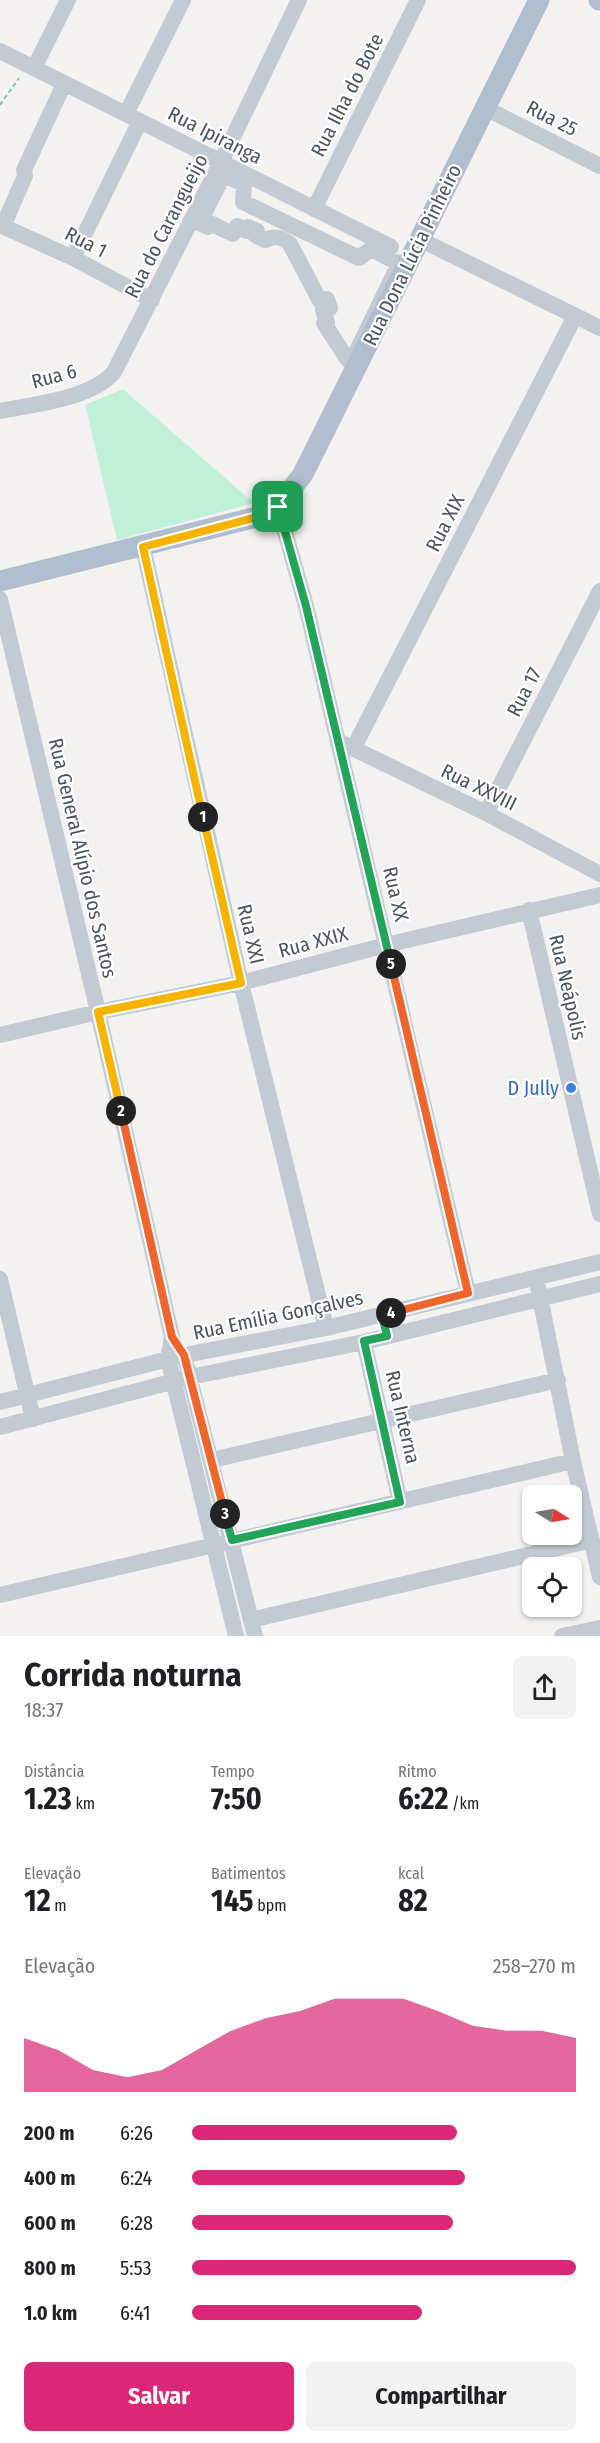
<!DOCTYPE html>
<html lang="pt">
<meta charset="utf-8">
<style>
body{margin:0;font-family:"Fira Sans Condensed",sans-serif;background:#f2f2f2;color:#202124;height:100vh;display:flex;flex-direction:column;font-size:22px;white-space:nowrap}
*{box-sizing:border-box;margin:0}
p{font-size:20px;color:#757577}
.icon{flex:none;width:33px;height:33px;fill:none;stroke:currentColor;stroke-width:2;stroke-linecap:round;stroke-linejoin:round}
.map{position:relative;height:1636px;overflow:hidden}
.side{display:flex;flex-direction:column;background:#fff;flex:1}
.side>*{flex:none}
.needle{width:39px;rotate:101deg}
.buttons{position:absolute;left:522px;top:1485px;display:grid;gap:12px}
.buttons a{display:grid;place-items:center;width:60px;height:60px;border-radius:9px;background:#fff;box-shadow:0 2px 4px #0004;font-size:30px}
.pin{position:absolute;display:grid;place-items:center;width:51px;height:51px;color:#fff;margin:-26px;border-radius:12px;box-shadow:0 3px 9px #0006}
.km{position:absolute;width:30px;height:30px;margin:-15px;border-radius:50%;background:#222;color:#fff;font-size:16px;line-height:30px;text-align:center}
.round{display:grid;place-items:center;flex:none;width:63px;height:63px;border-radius:9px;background:#f2f2f2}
.head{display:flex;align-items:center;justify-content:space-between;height:102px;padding:0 24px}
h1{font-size:33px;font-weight:700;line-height:45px}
.figures{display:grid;grid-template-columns:repeat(3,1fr);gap:9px;height:102px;padding:6px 24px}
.figures div{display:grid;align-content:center}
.figures b{font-size:30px;font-weight:700}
.figures small{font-size:16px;font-weight:400}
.figures p{font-size:16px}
.chart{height:168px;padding:12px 24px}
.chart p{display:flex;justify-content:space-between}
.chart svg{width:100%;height:108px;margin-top:6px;fill:#db2777;opacity:.7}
.primary-button{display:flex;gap:12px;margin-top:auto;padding:12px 24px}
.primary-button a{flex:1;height:69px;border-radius:9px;background:#db2777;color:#fff;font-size:24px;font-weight:700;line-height:69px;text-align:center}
.primary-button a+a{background:#f2f2f2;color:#202124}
ul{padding:0 24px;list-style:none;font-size:20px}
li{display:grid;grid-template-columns:96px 72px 1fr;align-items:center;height:45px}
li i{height:15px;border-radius:8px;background:#db2777}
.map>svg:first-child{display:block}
.green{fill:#c1f0d8}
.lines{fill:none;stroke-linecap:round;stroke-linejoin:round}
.path{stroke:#78cfac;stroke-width:2;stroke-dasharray:4.5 3;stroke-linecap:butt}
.minor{stroke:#c2cad3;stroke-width:16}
.major{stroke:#b1bed0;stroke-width:21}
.split-1-casing{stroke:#fff;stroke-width:12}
.split-2-casing{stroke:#fff;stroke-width:12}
.split-3-casing{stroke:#fff;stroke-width:12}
.split-4-casing{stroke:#fff;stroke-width:12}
.split-5-casing{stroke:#fff;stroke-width:12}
.split-6-casing{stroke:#fff;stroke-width:12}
.split-1{stroke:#f5b400;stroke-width:8}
.split-2{stroke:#f5b400;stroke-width:8}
.split-3{stroke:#f0652b;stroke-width:8}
.split-4{stroke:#22a559;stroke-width:8}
.split-5{stroke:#f0652b;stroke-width:8}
.split-6{stroke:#22a559;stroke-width:8}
.shop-dot{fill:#3f7fe0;stroke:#fff;stroke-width:2}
.labels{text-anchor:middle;stroke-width:4.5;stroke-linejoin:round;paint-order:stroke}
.street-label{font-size:20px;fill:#49535f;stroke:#fff}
.shop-label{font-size:20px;fill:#366cbe;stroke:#fff;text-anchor:end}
</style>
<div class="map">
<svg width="600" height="1636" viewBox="0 0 600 1636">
<rect width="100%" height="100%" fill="#f4f2f1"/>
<path class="green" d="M123,389l10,9 121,105 -137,37 -32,-135z"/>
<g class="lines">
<path class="path" d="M0,105l19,-27"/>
<path class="minor" d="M0,51l391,196
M34,68l34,-68
M485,108l115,58
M126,114l57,-114
M228,177l16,7 -1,18 116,56 12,-9 27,14 -1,5 -45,93 -5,-2 -23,-36 3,-1 -4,-12 7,-2 -3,-9 -7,2 -30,-57c-8,-7 -15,-9 -25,-4l-10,-5 2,-4 -9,-4 -1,4 -10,-5 -4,8 -23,-11 -2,4 -9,-4 22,-43z
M314,209l104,-209
M0,225l73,33 79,42
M3,226l22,-50 -1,-6 40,-86
M419,239l181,89
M73,258l67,-137
M0,411c34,-7 91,-12 114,-39l107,-210 78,-162
M278,507l28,99 162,687
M143,547l98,436 85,345
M0,599l98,413 74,325 -4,22 68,277
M344,744l142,69 114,61
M353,749l222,-433
M486,813l114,-222
M529,910l71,304
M0,1035l98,-23 143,-29 145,-38 214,-50
M0,1279l33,140
M538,1287l35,174 27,116
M364,1342l36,160
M187,1367l68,269
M0,1402l180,-46 146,-28 274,-66
M0,1427l190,-50 174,-35 236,-58
M212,1460l346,-80
M0,1595l573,-134
M251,1620l341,-80
M562,1636l38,-8"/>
<path class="major" d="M599,0h1
M0,581l261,-65 17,-9 25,-33 236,-474"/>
</g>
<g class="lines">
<g class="split-1-casing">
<path id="split-1" d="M203,817l-60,-270 118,-31 17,-9"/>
</g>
<g class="split-2-casing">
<path id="split-2" d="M121,1111l-23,-99 143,-29 -38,-166"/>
</g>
<g class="split-3-casing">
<path id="split-3" d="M121,1111l51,226 12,18 41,159"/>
</g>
<g class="split-4-casing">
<path id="split-4" d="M225,1514l7,26 168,-38 -36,-161 23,-5 -5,-21 9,-2"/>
</g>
<g class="split-5-casing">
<path id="split-5" d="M391,964l77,329 -77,20"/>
</g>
<g class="split-6-casing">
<path id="split-6" d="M278,507l28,99 85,358"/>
</g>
<use href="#split-1" class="split-1"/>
<use href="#split-2" class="split-2"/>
<use href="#split-3" class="split-3"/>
<use href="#split-4" class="split-4"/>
<use href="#split-5" class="split-5"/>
<use href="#split-6" class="split-6"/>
</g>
<circle class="shop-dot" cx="571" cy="1088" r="6"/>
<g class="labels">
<g class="street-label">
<text transform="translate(347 95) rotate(-63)" y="7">Rua Ilha do Bote</text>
<text transform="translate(552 118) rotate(27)" y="7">Rua 25</text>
<text transform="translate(215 135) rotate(27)" y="7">Rua Ipiranga</text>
<text transform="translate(166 226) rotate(-63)" y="7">Rua do Carangueijo</text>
<text transform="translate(86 242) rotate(27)" y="7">Rua 1</text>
<text transform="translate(412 255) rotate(-64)" y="7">Rua Dona Lúcia Pinheiro</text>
<text transform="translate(54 376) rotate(-15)" y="7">Rua 6</text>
<text transform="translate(445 523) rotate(-63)" y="7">Rua XIX</text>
<text transform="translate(524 692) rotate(-63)" y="7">Rua 17</text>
<text transform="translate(479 787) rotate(26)" y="7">Rua XXVIII</text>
<text transform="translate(83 858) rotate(77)" y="7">Rua General Alípio dos Santos</text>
<text transform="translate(396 894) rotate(77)" y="7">Rua XX</text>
<text transform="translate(251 934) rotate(77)" y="7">Rua XXI</text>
<text transform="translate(313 942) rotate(-15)" y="7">Rua XXIX</text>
<text transform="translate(568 987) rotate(77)" y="7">Rua Neápolis</text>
<text transform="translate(278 1315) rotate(-12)" y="7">Rua Emília Gonçalves</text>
<text transform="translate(403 1417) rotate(77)" y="7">Rua Interna</text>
</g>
<g class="shop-label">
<text x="559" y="1095">D Jully</text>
</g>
</g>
</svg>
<div class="buttons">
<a><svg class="needle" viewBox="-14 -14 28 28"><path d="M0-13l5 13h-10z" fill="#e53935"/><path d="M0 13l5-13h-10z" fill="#757577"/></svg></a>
<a><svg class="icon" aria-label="locate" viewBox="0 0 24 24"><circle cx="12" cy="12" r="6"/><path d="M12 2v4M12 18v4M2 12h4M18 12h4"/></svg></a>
</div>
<div class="pin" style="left:278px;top:507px;background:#1e9e55"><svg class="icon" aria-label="arrive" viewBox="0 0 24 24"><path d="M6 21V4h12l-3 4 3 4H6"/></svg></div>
<b class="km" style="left:203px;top:817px">1</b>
<b class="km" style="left:121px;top:1111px">2</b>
<b class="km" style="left:225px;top:1514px">3</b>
<b class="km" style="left:391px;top:1313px">4</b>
<b class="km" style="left:391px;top:964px">5</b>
</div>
<section class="side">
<div class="head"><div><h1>Corrida noturna</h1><p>18:37</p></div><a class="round"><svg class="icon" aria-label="share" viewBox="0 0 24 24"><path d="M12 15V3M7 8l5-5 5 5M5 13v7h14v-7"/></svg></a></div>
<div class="figures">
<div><p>Distância</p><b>1.23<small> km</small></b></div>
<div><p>Tempo</p><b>7:50</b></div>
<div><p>Ritmo</p><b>6:22<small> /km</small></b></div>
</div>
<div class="figures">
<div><p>Elevação</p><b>12<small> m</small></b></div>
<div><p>Batimentos</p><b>145<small> bpm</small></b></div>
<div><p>kcal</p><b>82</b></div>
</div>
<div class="chart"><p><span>Elevação</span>258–270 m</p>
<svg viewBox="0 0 160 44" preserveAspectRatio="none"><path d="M0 44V22L10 27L20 35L30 38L40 35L50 27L60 19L70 14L80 11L90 6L100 6L110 6L120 11L130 17L140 19L150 19L160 22V44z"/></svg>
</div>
<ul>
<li><b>200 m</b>6:26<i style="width:69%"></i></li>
<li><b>400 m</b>6:24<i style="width:71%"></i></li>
<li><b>600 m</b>6:28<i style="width:68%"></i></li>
<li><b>800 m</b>5:53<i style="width:100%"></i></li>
<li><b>1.0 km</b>6:41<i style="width:60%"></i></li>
</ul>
<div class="primary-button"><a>Salvar</a><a>Compartilhar</a></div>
</section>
